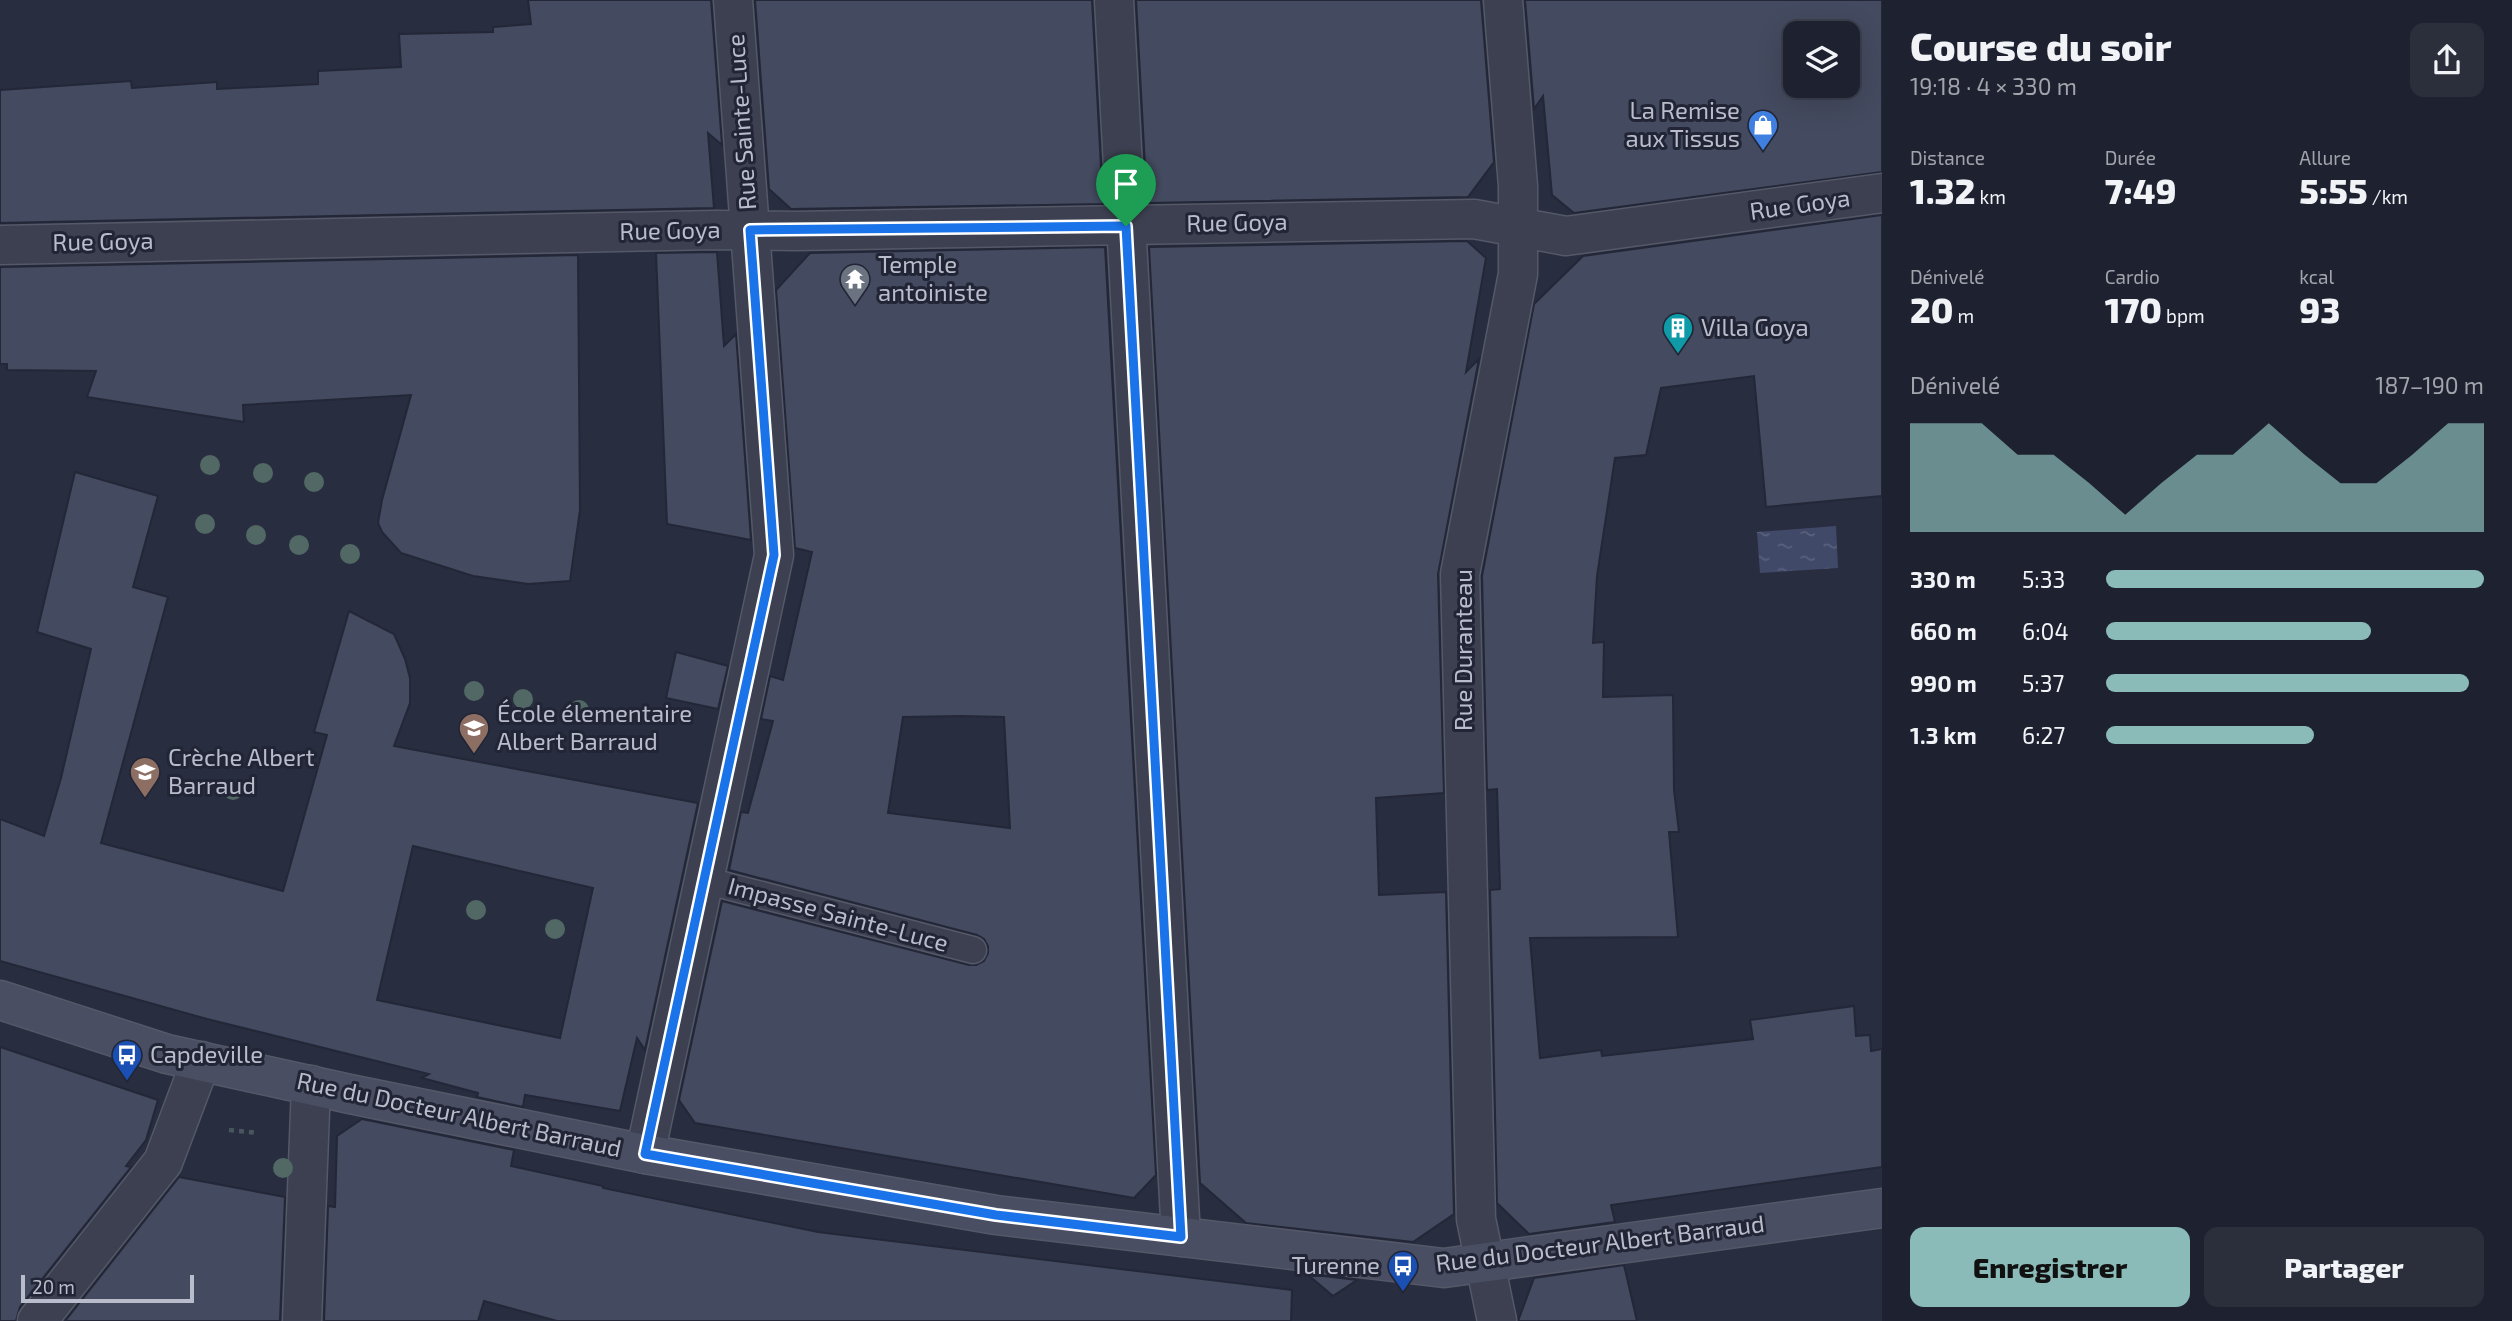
<!DOCTYPE html>
<html lang="fr">
<meta charset="utf-8">
<style>
body{margin:0;font-family:"Exo 2",sans-serif;background:#2b2f3c;color:#f1f3f6;height:100vh;display:flex;flex-direction:column;font-size:26px;white-space:nowrap}
*{box-sizing:border-box;margin:0}
p{font-size:23px;color:#a1a4ab}
.icon{flex:none;width:38px;height:38px;fill:none;stroke:currentColor;stroke-width:2;stroke-linecap:round;stroke-linejoin:round}
.map{position:relative;flex:1;overflow:hidden}
.details{display:flex;flex-direction:column;background:#1e2230;width:630px}
.details>*{flex:none}
.controls{position:absolute;left:1783px;top:21px;display:grid;gap:14px}
.controls a{display:grid;place-items:center;width:77px;height:77px;border-radius:14px;background:#1e2230;box-shadow:0 7px 28px #0002,0 0 0 2px #3c3f4c;font-size:35px}
.scale{position:absolute;left:21px;bottom:18px;width:173px;box-sizing:border-box;padding-left:7px;border:4px solid #b9bcca;border-top:0;font-size:19px;line-height:24px;white-space:nowrap;color:#b9bcca;-webkit-text-stroke:5px #212535;paint-order:stroke}
.pin{position:absolute;display:grid;place-items:center;width:60px;height:60px;color:#fff;margin:-72px -30px;border-radius:50% 50% 50% 0;rotate:-45deg;box-shadow:0 0 7px #0007}
.pin .icon{rotate:45deg}
.round{display:grid;place-items:center;flex:none;width:74px;height:74px;border-radius:14px;background:#2b2f3c}
.overview{display:flex;align-items:center;justify-content:space-between;height:119px;padding:0 28px}
h1{font-size:38px;font-weight:800;line-height:52px}
.stats{display:grid;grid-template-columns:repeat(3,1fr);gap:10px;height:119px;padding:7px 28px}
.stats div{display:grid;align-content:center}
.stats b{font-size:35px;font-weight:800}
.stats small{font-size:19px;font-weight:400}
.stats p{font-size:19px}
.chart{height:196px;padding:14px 28px}
.chart p{display:flex;justify-content:space-between}
.chart svg{width:100%;height:126px;margin-top:7px;fill:#8bbbb9;opacity:.7}
.button{display:flex;gap:14px;margin-top:auto;padding:14px 28px}
.button a{flex:1;height:80px;border-radius:14px;background:#8bbbb9;color:#111;font-size:28px;font-weight:800;line-height:80px;text-align:center}
.button a+a{background:#2b2f3c;color:#f1f3f6}
ul{padding:0 28px;list-style:none;font-size:23px}
li{display:grid;grid-template-columns:112px 84px 1fr;align-items:center;height:52px}
li i{height:18px;border-radius:9px;background:#8bbbb9}
main{display:flex;flex:1;min-height:0}
.map>svg:first-child{display:block}
.water{fill:url(#water-ripples)}
.building{fill:#444a5f;stroke:#232737;stroke-width:2;fill-rule:evenodd}
.lines{fill:none;stroke-linecap:round;stroke-linejoin:round}
.lane-casing{stroke:#545867;stroke-width:29}
.street-casing{stroke:#545867;stroke-width:41}
.secondary-casing{stroke:#545867;stroke-width:41}
.path{stroke:#48565e;stroke-width:4.5;stroke-dasharray:5 5;stroke-linecap:butt}
.lane{stroke:#3c4050;stroke-width:26}
.street{stroke:#3c4050;stroke-width:38}
.secondary{stroke:#4a4e62;stroke-width:38}
.tree{fill:#516865}
.route-casing{stroke:#fff;stroke-width:14}
.route{stroke:#1a73e8;stroke-width:9}
.labels{text-anchor:middle;stroke-width:6;stroke-linejoin:round;paint-order:stroke}
.poi-label{font-size:24px;fill:#b9bcca;stroke:#212535;text-anchor:start}
.street-label{font-size:24px;fill:#b9bcca;stroke:#212535}
</style>
<main>
<div class="map">
<svg width="1882" height="1321" viewBox="0 0 1882 1321">
<defs>
<pattern id="water-ripples" width="26" height="14" patternUnits="userSpaceOnUse" patternTransform="scale(1.75)"><rect width="26" height="14" fill="#414969"/><path d="M2 4q2-2 4 0t4 0M15 11q2-2 4 0t4 0" fill="none" stroke="#5a617d"/></pattern>
</defs>
<rect width="100%" height="100%" fill="#282d40"/>
<path class="water" d="M1836,526l2,42 -78,5 -3,-41z"/>
<path class="building" d="M528,0h183l11,145 -14,-12 6,75 -714,15v-133l131,-9 1,7 85,-6v7l101,-5v-13l83,-4 -2,-33 94,-2v-5l38,-3z
M755,0h337l11,204 -312,5 -22,-20z
M1136,0h345l13,162 -26,35 -321,6z
M1525,0h357v172l-308,41 -22,-18 -9,-99 -9,13zM1796,33h52v53h-52z
M1882,215v281l-116,11 -12,-131 -93,12 -15,67 -31,3 -18,118 -4,67 11,-1 -1,55 70,-2 1,95 5,42h-10l9,105 -148,1 10,120 61,-8 1,6 151,-17 -3,-19 104,-14 2,30 14,-1 1,16 11,-2v118l-271,38 4,17 -86,12 -32,-31 -7,-313 10,-1 -3,-100 -10,1 -5,-214 52,-272 49,-48z
M1467,241l19,17 -20,114 13,-13 -41,215 6,219 -68,5 3,97 67,-3 8,322 -41,28 -167,-19 -46,-40 -51,-936z
M1105,247l51,928 -22,23 -439,-75 -16,-23 43,-199 247,64h7l8,-4 4,-8v-7l-4,-7 -7,-4 -248,-65 12,-58 7,1 25,-92 -12,-2 9,-43 13,4 29,-128 -17,-4 -19,-258 34,-37zM961,716l43,1 6,111 -122,-15 15,-96z
M717,252l7,94 12,-12 15,206 -84,-16 -11,-271z
M578,255l2,255 -10,71 -42,3 -55,-8 -72,-23 -19,-21 -4,-9 4,-23 29,-105 -168,10 1,17 -157,-25 9,-26 -89,-1v-6h-7v-97z
M75,472l83,24 -25,91 35,10 -67,246 182,48 44,-156 -13,-3 35,-121 45,23 11,25 5,19v25l-16,43 304,57 -53,247 -8,-12 -17,73 -95,-16 -2,12 -46,-10 1,-4 -56,-15 7,-4 -222,-55 -207,-58v-142l44,17 17,-58 30,-129 -54,-17zM413,846l180,42 -33,150 -183,-38z
M676,652l52,14 -10,43 -52,-11z
M0,1047l158,53 -12,40 -20,26 5,1 -111,140 -4,14h-16z
M362,1119l152,31 -3,16 92,20v2l215,44 474,58 -1,31h-734l-73,-20 -6,20h-154l4,-115 7,1 2,-71z
M179,1177l106,20 -5,124h-215z
M1624,1265l13,56h-119l16,-43z
M1307,1274l50,6 -24,16z"/>
<g class="lines">
<g class="lane-casing">
<path id="lane" d="M704,880l269,70"/>
</g>
<g class="street-casing">
<path id="street" d="M1114,0l67,1237
M0,245l715,-15 80,1 679,-12 92,17 316,-43
M645,1154l129,-599 -41,-555
M37,1321l126,-159 38,-101
M302,1321l9,-236
M1497,1321l-21,-102 -16,-645 58,-300v-88l-15,-186"/>
</g>
<g class="secondary-casing">
<path id="secondary" d="M0,1000l167,54 183,40 295,60 351,61 448,53 438,-60"/>
</g>
<path class="path" d="M229,1130l29,3"/>
<use href="#lane" class="lane"/>
<use href="#street" class="street"/>
<use href="#secondary" class="secondary"/>
</g>
<g class="tree">
<circle cx="210" cy="465" r="10"/>
<circle cx="263" cy="473" r="10"/>
<circle cx="314" cy="482" r="10"/>
<circle cx="205" cy="524" r="10"/>
<circle cx="256" cy="535" r="10"/>
<circle cx="299" cy="545" r="10"/>
<circle cx="350" cy="554" r="10"/>
<circle cx="474" cy="691" r="10"/>
<circle cx="523" cy="699" r="10"/>
<circle cx="579" cy="710" r="10"/>
<circle cx="233" cy="790" r="10"/>
<circle cx="476" cy="910" r="10"/>
<circle cx="555" cy="929" r="10"/>
<circle cx="283" cy="1168" r="10"/>
</g>
<g class="lines">
<g class="route-casing">
<path id="route" d="M1126,226l55,1011 -185,-22 -351,-61 129,-599 -24,-325z"/>
</g>
<use href="#route" class="route"/>
</g>
<defs>
<g id="shop-pin" transform="scale(1.575)"><path d="M0 17L-7.5 6A9.5 9.5 0 1 1 7.5 6Z" fill="#3f7fe0" stroke="#212535"/><path d="M-5-2.5h2.3a2.7 3.5 0 0 1 5.4 0H5L5.5 6h-11ZM-1.5-2.5h3a1.5 2.3 0 0 0-3 0Z" fill="#fff"/></g>
<g id="temple-pin" transform="scale(1.575)"><path d="M0 17L-7.5 6A9.5 9.5 0 1 1 7.5 6Z" fill="#6b7280" stroke="#212535"/><path d="M0-6L5-2H3V0L6.5 2.5H4V6H1.5V3h-3V6H-4V2.5H-6.5L-3 0V-2H-5Z" fill="#fff"/></g>
<g id="building-pin" transform="scale(1.575)"><path d="M0 17L-7.5 6A9.5 9.5 0 1 1 7.5 6Z" fill="#0f9aa8" stroke="#212535"/><path d="M-4-6H4V6H1V3H-1V6H-4ZM-2.5-4.3h1.7v1.8h-1.7ZM.8-4.3h1.7v1.8H.8ZM-2.5-1h1.7V.8h-1.7ZM.8-1h1.7V.8H.8Z" fill="#fff"/></g>
<g id="school-pin" transform="scale(1.575)"><path d="M0 17L-7.5 6A9.5 9.5 0 1 1 7.5 6Z" fill="#8d6e63" stroke="#212535"/><path d="M0-5L7-2L0 1L-7-2ZM-4 1L0 2.5L4 1V4Q0 6-4 4Z" fill="#fff"/></g>
<g id="bus-pin" transform="scale(1.575)"><path d="M0 17L-7.5 6A9.5 9.5 0 1 1 7.5 6Z" fill="#1a4fb4" stroke="#212535"/><path d="M-5-6H5V4H4V6H2V4H-2V6H-4V4H-5ZM-3.5-4V0h7V-4ZM-3.5 1.2v1.5H-2V1.2ZM2 1.2v1.5H3.5V1.2Z" fill="#fff"/></g>
</defs>
<g fill-rule="evenodd">
<use href="#shop-pin" x="1763" y="125"/>
<use href="#temple-pin" x="855" y="279"/>
<use href="#building-pin" x="1678" y="328"/>
<use href="#school-pin" x="474" y="728"/>
<use href="#school-pin" x="145" y="772"/>
<use href="#bus-pin" x="127" y="1055"/>
<use href="#bus-pin" x="1403" y="1266"/>
</g>
<g class="labels">
<g class="poi-label">
<text x="1740" y="119" text-anchor="end">La Remise<tspan x="1740" dy="28">aux Tissus</tspan></text>
<text x="878" y="273">Temple<tspan x="878" dy="28">antoiniste</tspan></text>
<text x="1701" y="336">Villa Goya</text>
<text x="497" y="722">École élementaire<tspan x="497" dy="28">Albert Barraud</tspan></text>
<text x="168" y="766">Crèche Albert<tspan x="168" dy="28">Barraud</tspan></text>
<text x="150" y="1063">Capdeville</text>
<text x="1380" y="1274" text-anchor="end">Turenne</text>
</g>
<g class="street-label">
<text transform="translate(742 122) rotate(-94)" y="8">Rue Sainte-Luce</text>
<text transform="translate(1800 205) rotate(-8)" y="8">Rue Goya</text>
<text transform="translate(1237 223) rotate(-1)" y="8">Rue Goya</text>
<text transform="translate(670 231) rotate(-1)" y="8">Rue Goya</text>
<text transform="translate(103 242) rotate(-1)" y="8">Rue Goya</text>
<text transform="translate(1464 650) rotate(-90)" y="8">Rue Duranteau</text>
<text transform="translate(838 915) rotate(15)" y="8">Impasse Sainte-Luce</text>
<text transform="translate(459 1115) rotate(12)" y="8">Rue du Docteur Albert Barraud</text>
<text transform="translate(1600 1244) rotate(-7)" y="8">Rue du Docteur Albert Barraud</text>
</g>
</g>
</svg>
<div class="controls">
<a><svg class="icon" aria-label="layers" viewBox="0 0 24 24"><path d="M12 4l9 5-9 5-9-5zM3 14l9 5 9-5"/></svg></a>
</div>
<div class="scale">20 m</div>
<div class="pin" style="left:1126px;top:226px;background:#1e9e55"><svg class="icon" aria-label="arrive" viewBox="0 0 24 24"><path d="M6 21V4h12l-3 4 3 4H6"/></svg></div>
</div>
<section class="details">
<div class="overview"><div><h1>Course du soir</h1><p>19:18 · 4 × 330 m</p></div><a class="round"><svg class="icon" aria-label="share" viewBox="0 0 24 24"><path d="M12 15V3M7 8l5-5 5 5M5 13v7h14v-7"/></svg></a></div>
<div class="stats">
<div><p>Distance</p><b>1.32<small> km</small></b></div>
<div><p>Durée</p><b>7:49</b></div>
<div><p>Allure</p><b>5:55<small> /km</small></b></div>
</div>
<div class="stats">
<div><p>Dénivelé</p><b>20<small> m</small></b></div>
<div><p>Cardio</p><b>170<small> bpm</small></b></div>
<div><p>kcal</p><b>93</b></div>
</div>
<div class="chart"><p><span>Dénivelé</span>187–190 m</p>
<svg viewBox="0 0 160 44" preserveAspectRatio="none"><path d="M0 44V6L10 6L20 6L30 17L40 17L50 27L60 38L70 27L80 17L90 17L100 6L110 17L120 27L130 27L140 17L150 6L160 6V44z"/></svg>
</div>
<ul>
<li><b>330 m</b>5:33<i style="width:100%"></i></li>
<li><b>660 m</b>6:04<i style="width:70%"></i></li>
<li><b>990 m</b>5:37<i style="width:96%"></i></li>
<li><b>1.3 km</b>6:27<i style="width:55%"></i></li>
</ul>
<div class="button"><a>Enregistrer</a><a>Partager</a></div>
</section>
</main>
